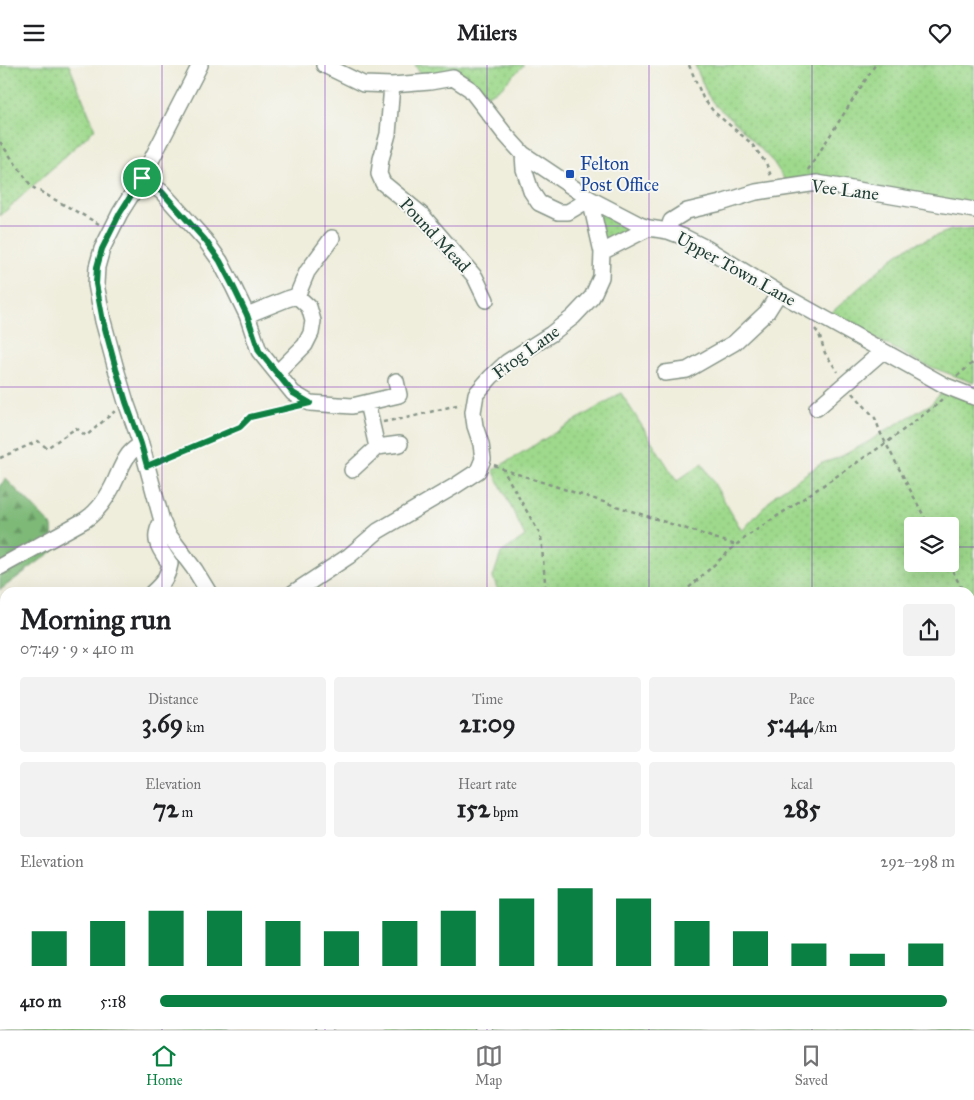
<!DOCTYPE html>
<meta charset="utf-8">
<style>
body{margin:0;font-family:"IM FELL Great Primer",serif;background:#f2f2f2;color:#202124;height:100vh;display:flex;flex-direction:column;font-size:19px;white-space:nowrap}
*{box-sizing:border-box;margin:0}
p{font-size:16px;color:#757577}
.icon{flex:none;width:28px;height:28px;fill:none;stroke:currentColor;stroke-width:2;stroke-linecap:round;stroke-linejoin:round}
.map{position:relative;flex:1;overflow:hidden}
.panel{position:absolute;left:0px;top:522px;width:975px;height:442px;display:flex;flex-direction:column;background:#fff;border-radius:15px 15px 0 0;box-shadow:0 5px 20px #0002}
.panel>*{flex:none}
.tools{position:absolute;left:904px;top:452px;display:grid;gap:10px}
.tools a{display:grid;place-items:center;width:55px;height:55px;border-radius:5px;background:#fff;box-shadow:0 5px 20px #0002;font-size:25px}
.pin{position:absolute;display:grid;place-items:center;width:42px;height:42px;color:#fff;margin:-21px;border:2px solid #fff;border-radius:50%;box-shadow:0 1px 5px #0007}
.round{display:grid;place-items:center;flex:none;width:52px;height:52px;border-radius:5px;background:#f2f2f2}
.head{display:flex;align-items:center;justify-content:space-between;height:85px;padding:0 20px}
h1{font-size:28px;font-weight:800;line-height:38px}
.stats{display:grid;grid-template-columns:repeat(3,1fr);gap:8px;height:85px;padding:5px 20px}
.stats div{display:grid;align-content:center;border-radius:5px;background:#f2f2f2;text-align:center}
.stats b{font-size:25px;font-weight:800}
.stats small{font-size:14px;font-weight:400}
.stats p{font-size:14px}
.chart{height:140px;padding:10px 20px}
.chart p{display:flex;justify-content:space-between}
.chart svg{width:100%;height:90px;margin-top:5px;stroke:#0b8043;stroke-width:6}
ul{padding:0 20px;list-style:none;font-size:16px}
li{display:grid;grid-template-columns:80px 60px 1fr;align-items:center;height:38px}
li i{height:12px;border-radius:6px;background:#0b8043}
header{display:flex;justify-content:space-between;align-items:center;height:65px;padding:0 20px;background:#fff;font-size:22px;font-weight:800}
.tab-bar{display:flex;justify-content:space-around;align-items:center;height:70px;border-top:1px solid #e0e0e0;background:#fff;font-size:14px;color:#757577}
.tab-bar a{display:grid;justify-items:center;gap:2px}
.tab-bar .current{color:#0b8043}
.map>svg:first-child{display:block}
.grass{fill:url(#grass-dots);stroke:#5e8b60;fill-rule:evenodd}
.forest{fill:url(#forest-firs);stroke:#4e7b56}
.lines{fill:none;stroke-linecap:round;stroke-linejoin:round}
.minor-casing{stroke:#879588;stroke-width:18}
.path{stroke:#879588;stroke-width:2.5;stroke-dasharray:4 4;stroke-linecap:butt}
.minor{stroke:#fff;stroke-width:15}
.route-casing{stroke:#fff;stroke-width:10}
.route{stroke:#0b8043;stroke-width:6}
.grid{fill:none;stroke:#7b2cbf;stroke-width:1;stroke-opacity:0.55}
.transit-dot{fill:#1a4fb4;stroke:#f6f6f2;stroke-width:2}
.labels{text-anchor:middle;stroke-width:4;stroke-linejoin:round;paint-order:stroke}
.transit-label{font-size:18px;fill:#164399;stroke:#f6f6f2;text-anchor:start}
.street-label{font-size:18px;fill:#1f3d34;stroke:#f6f6f2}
</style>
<header><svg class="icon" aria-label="menu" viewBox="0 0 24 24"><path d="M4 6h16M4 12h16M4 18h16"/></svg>Milers<svg class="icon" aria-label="heart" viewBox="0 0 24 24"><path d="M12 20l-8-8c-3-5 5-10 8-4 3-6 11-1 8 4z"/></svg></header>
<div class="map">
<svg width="974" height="965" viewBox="0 0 974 965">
<defs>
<pattern id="grass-dots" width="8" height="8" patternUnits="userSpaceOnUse" patternTransform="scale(1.25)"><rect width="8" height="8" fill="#9ed98c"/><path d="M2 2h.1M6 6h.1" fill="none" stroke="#88bb79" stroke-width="1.8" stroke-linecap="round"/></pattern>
<pattern id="forest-firs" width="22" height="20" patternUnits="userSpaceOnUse" patternTransform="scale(1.25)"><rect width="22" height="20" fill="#7eb978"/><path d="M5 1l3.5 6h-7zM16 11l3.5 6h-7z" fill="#679863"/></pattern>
</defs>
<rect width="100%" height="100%" fill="#f6f6f2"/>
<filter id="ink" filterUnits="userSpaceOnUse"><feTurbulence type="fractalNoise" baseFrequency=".02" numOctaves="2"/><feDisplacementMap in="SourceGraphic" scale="10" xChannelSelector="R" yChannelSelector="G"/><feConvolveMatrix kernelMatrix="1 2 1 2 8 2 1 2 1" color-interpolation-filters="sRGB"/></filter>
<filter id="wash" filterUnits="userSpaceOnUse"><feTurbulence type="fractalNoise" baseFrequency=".0096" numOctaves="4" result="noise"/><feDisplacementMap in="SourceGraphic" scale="20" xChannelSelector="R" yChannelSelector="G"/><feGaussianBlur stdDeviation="1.12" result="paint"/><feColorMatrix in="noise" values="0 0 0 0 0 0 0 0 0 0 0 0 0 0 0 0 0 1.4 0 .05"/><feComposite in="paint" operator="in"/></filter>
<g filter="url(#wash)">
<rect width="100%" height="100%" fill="#efeddb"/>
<path class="grass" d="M0,0h69l26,64 -95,87z
M415,0h109l-24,24 -13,6 -23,-21 -13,-3 -28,7z
M695,0h279v140l-157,-27 -32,2 -11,-17 -36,-38 -24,-21 -7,-10z
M598,142l37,20 -33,17z
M974,163v155l-51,-19 -93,-50 61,-55 17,-12 43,-17z
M944,325l30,12v277l-4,1v-87h-471l-6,-16 8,-24 24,-17 -32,-66 128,-77 56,88 25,-18 40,68 35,-38 45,-30 16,-5 30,-16 20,-13 43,-25zM912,461h38v38h-38z
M0,606h3l2,4v278l-5,2z
M974,643v322h-590l-1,-5h587v-315z
M5,916v44h217v5h-222v-48z"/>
<path class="forest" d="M6,414l46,47 1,25 -53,39v-105z"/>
</g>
<g filter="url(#ink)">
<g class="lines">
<g class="minor-casing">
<path id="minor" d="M200,0l-58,113 -22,35 -18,36 -5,18 -1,17 7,37 13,48 10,33 15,42 21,77 6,13 27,36 14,23
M324,0l39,19 29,1 38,-3 23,-4 17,11 34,44 19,21 67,45 50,26 9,3 19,3 16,6 22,11 73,45 167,93 28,11
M392,20l-4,49 -7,25 -2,15 4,9 39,32 53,62 11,23
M142,113l20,14 43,48 15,21 13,25 14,29 12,36 34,42 17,10 42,3 47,-11 -3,-14
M668,166l3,-10 16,-10 34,-8 35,-11 61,-9 157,27
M602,187l47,-24
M247,250l40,-16 10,-3 10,-24 25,-34
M277,308l28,-28 6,-12 2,-12 -4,-14 -12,-11
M665,308l22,-3 47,-27 33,-31 12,-19
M367,338l10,44
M817,343l66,-57
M352,405l25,-23 23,-3
M0,502l85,-47c15,-10 24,-25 31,-41 4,-9 7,-17 13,-25 3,-4 8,-7 12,-10
M152,528c11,-10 15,-15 18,-29 -11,-16 -19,-25 -8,-43
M293,528l56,-37 29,-25 77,-45 23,-15 5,-12 -2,-15 -6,-18 -2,-14 3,-18 15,-17 16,-15 44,-28 22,-17 19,-20 9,-20 1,-25 -12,-53 -22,13h-10l-19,-9 -8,-12 -7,-22 -1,-15
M970,629l4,-1
M0,900l5,-1
M323,960l1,5
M482,960l2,5"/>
</g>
<path class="path" d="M689,0l14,33 11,14 37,31 15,20 5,13
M0,77l32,45 67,37
M808,105l67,-105
M815,264l4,5 6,19 13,19
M957,311l17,-14
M853,328l22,25 6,16 48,92
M383,357l28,-5 50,-13
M0,393l38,-17 9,7 29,-20 10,8 29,-25
M160,396l80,-34 10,-9 42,-10
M494,400l8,3 39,68 5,57
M502,404l234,76
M949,499l15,29
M683,528l53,-48 13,-10 137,-92 49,-37 7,-7
M970,540l4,7
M0,620l5,-7
M835,960l2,5"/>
<use href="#minor" class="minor"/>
</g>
</g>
<g class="lines" filter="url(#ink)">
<g class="route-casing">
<path id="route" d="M142,113l20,14 43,48 15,21 13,25 14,29 12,36 34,42 17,10 -60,14 -10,10 -93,39 -6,-22 -15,-42 -10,-33 -13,-48 -7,-37 1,-17 5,-18 18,-36z"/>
</g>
<use href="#route" class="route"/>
</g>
<path class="grid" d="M162,0v528M325,0v528M487,0v528M649,0v528M812,0v528M0,161h974M0,322h974M0,482h912M950,482h24M0,643h5M970,643h4M0,804h5M970,804h4M162,960v5M325,960v5M487,960v5M649,960v5M812,960v5"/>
<rect class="transit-dot" x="565" y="104" width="10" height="10" rx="2.5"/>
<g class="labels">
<g class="transit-label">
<text x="580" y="105">Felton<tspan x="580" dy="21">Post Office</tspan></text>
</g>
<g class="street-label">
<text transform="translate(845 125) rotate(7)" y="6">Vee Lane</text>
<text transform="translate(435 170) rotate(47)" y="6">Pound Mead</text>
<text transform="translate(736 204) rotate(29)" y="6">Upper Town Lane</text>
<text transform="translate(526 287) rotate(-36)" y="6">Frog Lane</text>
</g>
</g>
</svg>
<div class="tools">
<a><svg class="icon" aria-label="layers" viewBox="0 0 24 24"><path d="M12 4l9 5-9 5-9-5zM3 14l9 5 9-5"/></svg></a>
</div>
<div class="pin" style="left:142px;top:113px;background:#1e9e55"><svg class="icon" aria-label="arrive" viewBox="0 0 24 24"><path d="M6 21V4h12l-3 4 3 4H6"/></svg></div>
<section class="panel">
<div class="head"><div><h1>Morning run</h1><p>07:49 · 9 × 410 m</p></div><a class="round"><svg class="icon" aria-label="share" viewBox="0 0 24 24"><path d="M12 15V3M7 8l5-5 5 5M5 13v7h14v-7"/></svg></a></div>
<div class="stats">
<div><p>Distance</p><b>3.69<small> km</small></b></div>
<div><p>Time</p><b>21:09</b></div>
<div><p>Pace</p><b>5:44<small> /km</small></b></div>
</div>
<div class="stats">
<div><p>Elevation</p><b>72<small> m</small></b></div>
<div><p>Heart rate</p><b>152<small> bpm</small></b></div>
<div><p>kcal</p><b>285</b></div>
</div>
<div class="chart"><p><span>Elevation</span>292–298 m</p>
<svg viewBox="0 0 160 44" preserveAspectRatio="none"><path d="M5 44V27M15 44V22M25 44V17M35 44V17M45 44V22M55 44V27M65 44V22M75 44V17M85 44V11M95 44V6M105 44V11M115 44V22M125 44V27M135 44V33M145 44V38M155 44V33"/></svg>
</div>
<ul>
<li><b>410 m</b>5:18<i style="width:99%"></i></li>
</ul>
</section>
</div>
<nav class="tab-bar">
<a class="current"><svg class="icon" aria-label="home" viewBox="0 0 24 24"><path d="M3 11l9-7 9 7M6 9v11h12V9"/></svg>Home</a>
<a><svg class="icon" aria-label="map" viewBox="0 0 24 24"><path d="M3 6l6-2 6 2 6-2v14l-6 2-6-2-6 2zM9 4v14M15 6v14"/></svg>Map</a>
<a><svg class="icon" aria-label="saved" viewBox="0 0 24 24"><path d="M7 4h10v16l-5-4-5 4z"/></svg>Saved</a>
</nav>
